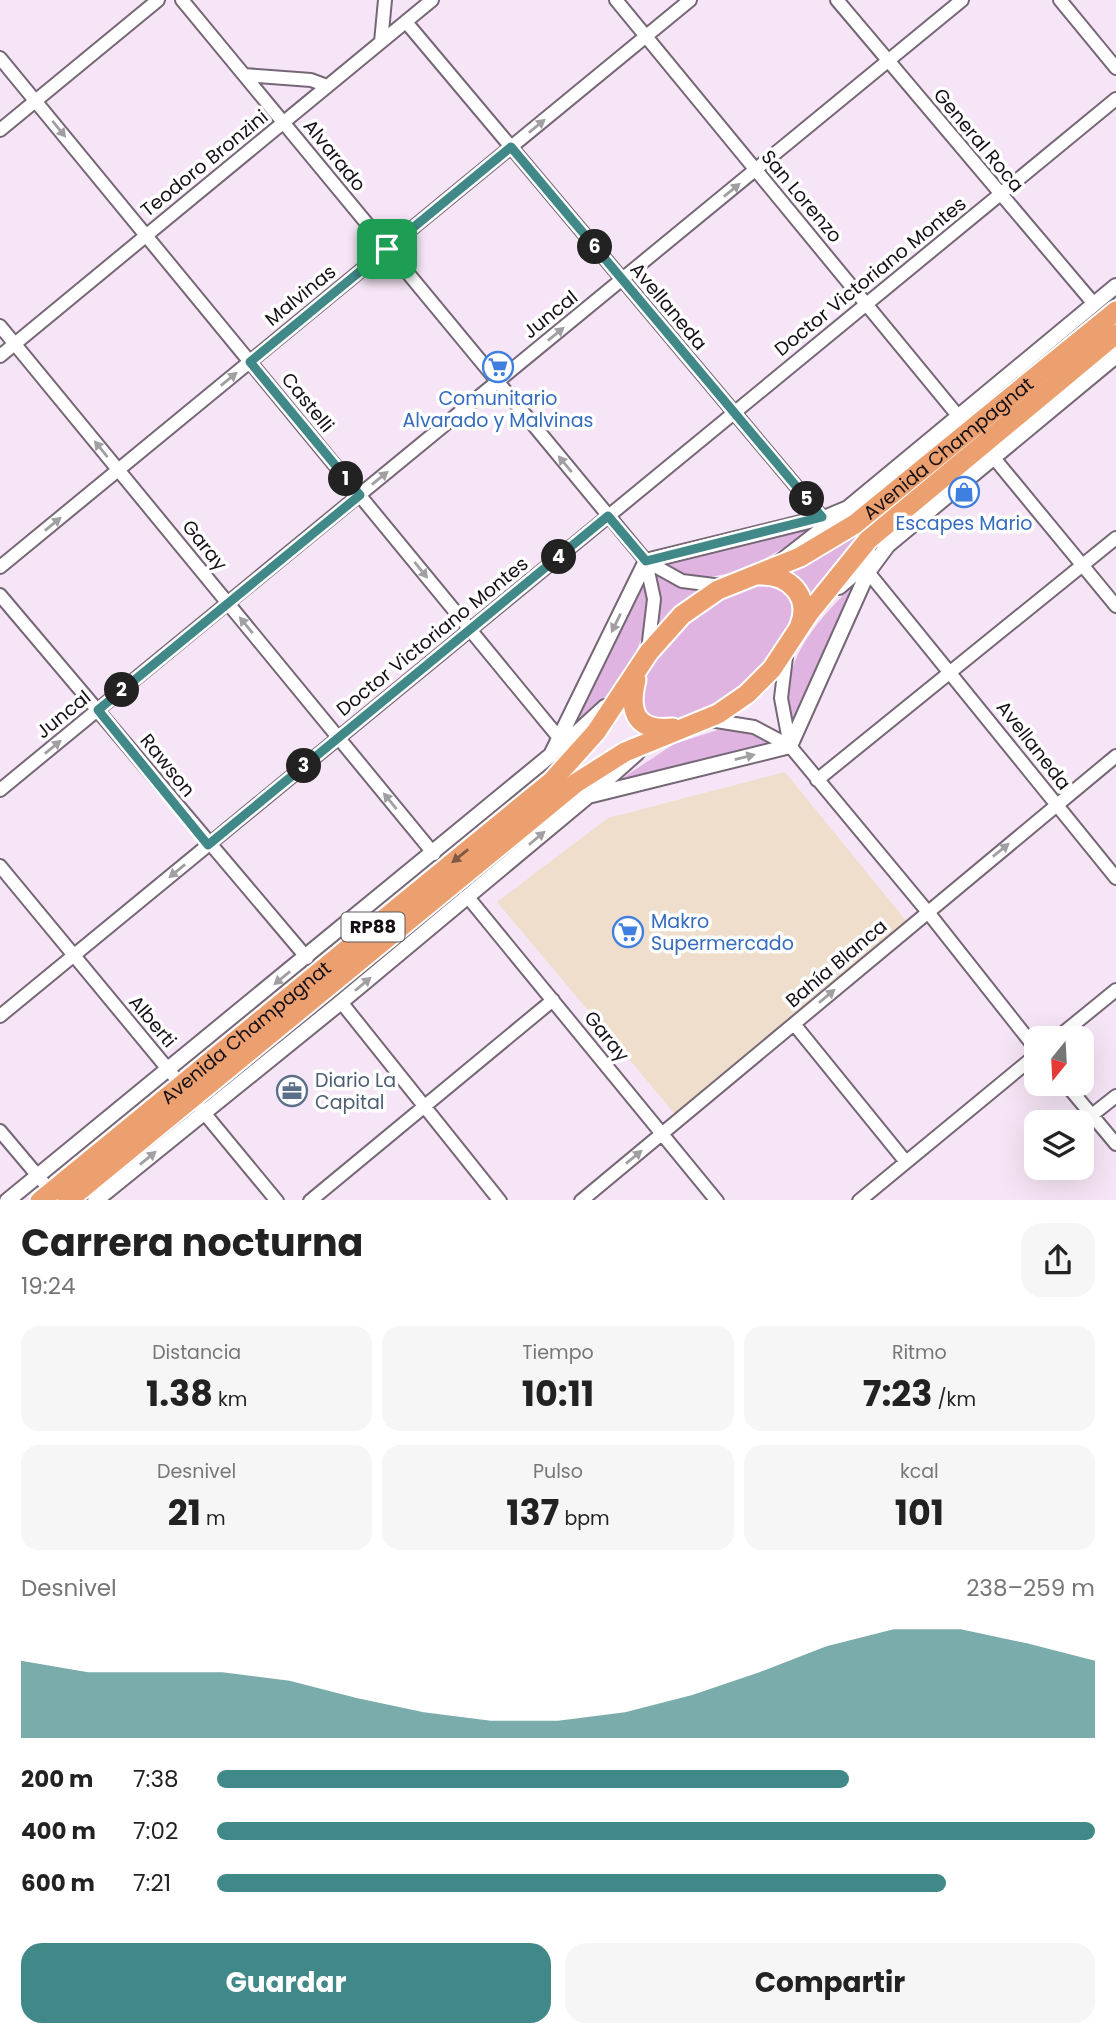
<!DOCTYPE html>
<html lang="es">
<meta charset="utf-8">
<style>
body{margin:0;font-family:Poppins,sans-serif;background:#f6f6f6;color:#222;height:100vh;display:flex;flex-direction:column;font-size:26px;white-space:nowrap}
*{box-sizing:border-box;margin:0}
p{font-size:23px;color:#767676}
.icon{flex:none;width:38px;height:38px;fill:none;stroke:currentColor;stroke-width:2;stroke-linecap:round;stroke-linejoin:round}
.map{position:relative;height:1200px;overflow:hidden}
.panel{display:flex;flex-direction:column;background:#fff;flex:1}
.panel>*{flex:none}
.needle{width:46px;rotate:198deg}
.controls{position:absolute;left:1024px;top:1026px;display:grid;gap:14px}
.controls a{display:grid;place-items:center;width:70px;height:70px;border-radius:14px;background:#fff;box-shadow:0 7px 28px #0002;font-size:35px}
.pin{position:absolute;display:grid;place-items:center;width:60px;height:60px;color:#fff;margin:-30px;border-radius:14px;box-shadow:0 4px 10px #0006}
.km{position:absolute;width:35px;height:35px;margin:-18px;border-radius:50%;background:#222;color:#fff;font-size:19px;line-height:35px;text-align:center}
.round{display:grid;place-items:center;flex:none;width:74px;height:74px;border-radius:21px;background:#f6f6f6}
.summary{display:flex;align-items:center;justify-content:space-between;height:119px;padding:0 21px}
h1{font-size:38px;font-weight:700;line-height:52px}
.metrics{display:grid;grid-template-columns:repeat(3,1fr);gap:10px;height:119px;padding:7px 21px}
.metrics div{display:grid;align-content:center;border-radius:18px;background:#f6f6f6;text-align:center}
.metrics b{font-size:35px;font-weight:700}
.metrics small{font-size:19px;font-weight:400}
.metrics p{font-size:19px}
.chart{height:196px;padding:14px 21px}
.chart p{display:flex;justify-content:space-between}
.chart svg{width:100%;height:126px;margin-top:7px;fill:#418988;opacity:.7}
.button{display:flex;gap:14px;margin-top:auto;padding:14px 21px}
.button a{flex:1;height:80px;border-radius:21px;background:#418988;color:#fff;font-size:28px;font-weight:700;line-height:80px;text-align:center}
.button a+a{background:#f6f6f6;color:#222}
ul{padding:0 21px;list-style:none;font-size:23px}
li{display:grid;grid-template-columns:112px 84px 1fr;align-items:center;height:52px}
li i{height:18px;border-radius:9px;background:#418988}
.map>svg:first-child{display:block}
.commercial{fill:#efdecc}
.green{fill:#e0b4e1}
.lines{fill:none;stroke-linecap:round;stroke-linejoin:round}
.minor-casing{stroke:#756776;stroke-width:16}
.tertiary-casing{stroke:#756776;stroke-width:18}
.trunk-casing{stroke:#fff;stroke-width:23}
.minor{stroke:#fff;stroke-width:12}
.tertiary{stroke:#fff;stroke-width:14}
.trunk{stroke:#eca070;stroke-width:19}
.oneway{fill:#a29fa2}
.oneway2{fill:#815843}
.route-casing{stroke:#fff;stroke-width:14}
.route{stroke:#418988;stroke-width:9}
.labels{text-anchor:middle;stroke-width:7;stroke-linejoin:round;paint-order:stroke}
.shield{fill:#fff;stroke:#5c585c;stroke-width:2}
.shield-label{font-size:18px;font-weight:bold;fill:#161016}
.street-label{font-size:19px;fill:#161016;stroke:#fff}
.shop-label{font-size:19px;fill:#366cbe;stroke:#fff}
.service-label{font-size:19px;fill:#4e5e75;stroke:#fff;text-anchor:start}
</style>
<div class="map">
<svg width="1116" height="1201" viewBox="0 0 1116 1201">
<rect width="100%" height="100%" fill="#f6e5f6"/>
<path class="commercial" d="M785,772l126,155 -236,187 -178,-212 111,-84z"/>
<path class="green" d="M1116,320v7l-305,274 -25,-30z
M816,525c-30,24 -80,55 -120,52 -13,-1 -25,-8 -36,-14z
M652,569l24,14 26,8 -46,43 4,-29z
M862,576l-69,151c-20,-66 27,-108 69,-151z
M644,578c16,59 -27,113 -70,150z
M766,583l18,5c3,4 8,10 9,14 9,31 -46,85 -70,99 -21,13 -44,20 -67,21l-14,-11c0,-7 -1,-15 0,-22 5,-47 81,-99 124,-106z
M721,729l26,3 28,12 -157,37 56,-37z"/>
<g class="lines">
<g class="minor-casing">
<path id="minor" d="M182,0l464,561 36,20 40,5
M616,0l343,417
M837,0l257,304
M1060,0l56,68
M406,22l416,495
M381,42l4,-42
M0,58l560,681
M244,75l67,5 16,6
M0,130l158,-130
M0,326l434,528
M0,356l432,-356
M994,458l122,148
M646,562l8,37 -6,51
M0,567l690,-567
M868,572l248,306
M0,595l307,363
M786,657l-5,41 9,48
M710,720l44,7 36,19 137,165 109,138
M817,780l299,-242
M0,790l962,-790
M0,866l277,335
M467,896l250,305
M341,1002l159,199
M0,1016l1116,-917
M794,1024l112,138
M1057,1038l59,-48
M1065,1083l51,61
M1092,1115l24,-19
M0,1131l54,64
M310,1201l243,-201
M581,1201l535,-445
M859,1201l177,-146"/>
</g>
<g class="tertiary-casing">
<path id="tertiary" d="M780,562l59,-46
M839,587l35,-30
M558,750l47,-43
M592,793l45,-40
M7,1201l544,-446 95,-194 183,-45 19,-8 268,-222
M95,1201l246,-199 247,-206 202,-50 78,-174 20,-27 228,-189"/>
</g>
<g class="trunk-casing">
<g id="trunk">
<path d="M760,575c29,-1 51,21 40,50"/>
<path d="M636,680c-8,32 0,52 37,48"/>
<path id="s1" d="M40,1201l512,-420 44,-49 53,-80 33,-37 36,-25 82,-33 55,-33 261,-213"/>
<path d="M67,1201l509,-418 49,-31 93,-38 29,-20 25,-25 37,-56 59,-73 248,-206"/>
</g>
</g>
<use href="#minor" class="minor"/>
<use href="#tertiary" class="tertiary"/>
<use href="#trunk" class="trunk"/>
</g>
<defs><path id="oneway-solid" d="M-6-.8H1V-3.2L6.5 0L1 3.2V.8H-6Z" transform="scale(1.75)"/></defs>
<g class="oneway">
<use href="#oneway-solid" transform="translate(537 126) rotate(-39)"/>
<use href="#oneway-solid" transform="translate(59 129) rotate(51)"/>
<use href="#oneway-solid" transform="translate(732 190) rotate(-39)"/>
<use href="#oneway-solid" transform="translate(556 334) rotate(-39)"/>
<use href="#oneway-solid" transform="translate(229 379) rotate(-39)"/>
<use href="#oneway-solid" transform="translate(101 449) rotate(-129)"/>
<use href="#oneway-solid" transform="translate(565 464) rotate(-130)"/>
<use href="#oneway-solid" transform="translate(380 478) rotate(-39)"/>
<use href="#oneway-solid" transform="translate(53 524) rotate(-39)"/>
<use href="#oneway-solid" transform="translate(421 570) rotate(51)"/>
<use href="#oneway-solid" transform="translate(616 623) rotate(116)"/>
<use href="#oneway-solid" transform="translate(246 625) rotate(-129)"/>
<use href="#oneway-solid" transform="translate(53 747) rotate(-39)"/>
<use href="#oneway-solid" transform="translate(745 757) rotate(-14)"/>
<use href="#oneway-solid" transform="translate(390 801) rotate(-129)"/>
<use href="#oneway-solid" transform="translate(537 838) rotate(-40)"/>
<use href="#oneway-solid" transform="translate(1001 850) rotate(-39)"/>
<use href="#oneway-solid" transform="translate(177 871) rotate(141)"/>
<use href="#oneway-solid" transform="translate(282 978) rotate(141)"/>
<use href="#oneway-solid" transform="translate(363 984) rotate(-40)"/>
<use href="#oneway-solid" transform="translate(827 996) rotate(-40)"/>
<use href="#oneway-solid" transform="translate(634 1157) rotate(-39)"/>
<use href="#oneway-solid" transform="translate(148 1158) rotate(-39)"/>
</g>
<use class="oneway2" href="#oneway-solid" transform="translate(460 856) rotate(141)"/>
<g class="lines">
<g class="route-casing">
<path id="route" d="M511,147l311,370 -176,44 -38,-45 -400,329 -110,-135 262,-215 -110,-133z"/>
</g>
<use href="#route" class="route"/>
</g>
<defs>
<g id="supermarket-ring" transform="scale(1.575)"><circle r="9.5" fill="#fff" stroke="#3f7fe0" stroke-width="1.5"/><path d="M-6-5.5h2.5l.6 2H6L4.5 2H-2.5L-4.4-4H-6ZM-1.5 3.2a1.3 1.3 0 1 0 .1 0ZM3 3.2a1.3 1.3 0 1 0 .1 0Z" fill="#3f7fe0"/></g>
<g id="shop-ring" transform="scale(1.575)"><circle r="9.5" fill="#fff" stroke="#3f7fe0" stroke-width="1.5"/><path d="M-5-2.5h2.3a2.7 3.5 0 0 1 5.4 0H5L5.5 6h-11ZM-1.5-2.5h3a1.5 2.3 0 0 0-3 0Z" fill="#3f7fe0"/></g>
<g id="office-ring" transform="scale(1.575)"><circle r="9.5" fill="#fff" stroke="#5c6f8a" stroke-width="1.5"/><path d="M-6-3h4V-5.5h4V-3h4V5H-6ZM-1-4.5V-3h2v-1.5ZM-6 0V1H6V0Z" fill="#5c6f8a"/></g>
</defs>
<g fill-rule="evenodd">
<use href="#supermarket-ring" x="498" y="367"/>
<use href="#shop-ring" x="964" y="492"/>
<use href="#supermarket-ring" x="628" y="932"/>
<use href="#office-ring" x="292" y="1091"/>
</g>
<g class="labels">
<rect class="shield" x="341.5" y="912.5" width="63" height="29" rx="5"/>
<g class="shield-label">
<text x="373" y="933">RP88</text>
</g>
<g class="street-label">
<text transform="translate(979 140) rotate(50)" y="7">General Roca</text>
<text transform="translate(335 155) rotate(51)" y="7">Alvarado</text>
<text transform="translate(204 163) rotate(-39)" y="7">Teodoro Bronzini</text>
<text transform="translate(802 196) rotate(50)" y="7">San Lorenzo</text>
<text transform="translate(870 276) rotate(-39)" y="7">Doctor Victoriano Montes</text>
<text transform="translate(300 295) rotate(-39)" y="7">Malvinas</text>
<text transform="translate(669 306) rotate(50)" y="7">Avellaneda</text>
<text transform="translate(550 314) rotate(-39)" y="7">Juncal</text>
<text transform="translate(308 402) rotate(51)" y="7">Castelli</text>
<text dy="7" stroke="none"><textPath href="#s1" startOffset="1190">Avenida Champagnat</textPath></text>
<text transform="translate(205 545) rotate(51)" y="7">Garay</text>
<text transform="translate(432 636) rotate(-39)" y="7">Doctor Victoriano Montes</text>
<text transform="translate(63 714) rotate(-39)" y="7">Juncal</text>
<text transform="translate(1034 745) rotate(52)" y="7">Avellaneda</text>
<text transform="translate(168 765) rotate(51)" y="7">Rawson</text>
<text transform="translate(836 963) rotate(-40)" y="7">Bahía Blanca</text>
<text transform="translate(153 1021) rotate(50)" y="7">Alberti</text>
<text dy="7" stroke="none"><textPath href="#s1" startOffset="266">Avenida Champagnat</textPath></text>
<text transform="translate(607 1036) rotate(51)" y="7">Garay</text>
</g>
<g class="shop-label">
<text x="498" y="405">Comunitario<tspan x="498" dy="22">Alvarado y Malvinas</tspan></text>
<text x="964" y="530">Escapes Mario</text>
<text x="651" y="928" text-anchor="start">Makro<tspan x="651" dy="22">Supermercado</tspan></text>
</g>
<g class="service-label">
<text x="315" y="1087">Diario La<tspan x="315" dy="22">Capital</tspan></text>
</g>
</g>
</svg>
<div class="controls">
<a><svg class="needle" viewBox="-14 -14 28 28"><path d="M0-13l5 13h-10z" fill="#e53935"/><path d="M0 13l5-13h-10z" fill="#767676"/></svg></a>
<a><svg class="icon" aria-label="layers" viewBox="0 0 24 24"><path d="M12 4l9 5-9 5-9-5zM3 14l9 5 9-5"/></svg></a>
</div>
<div class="pin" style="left:387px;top:249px;background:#1e9e55"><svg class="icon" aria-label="arrive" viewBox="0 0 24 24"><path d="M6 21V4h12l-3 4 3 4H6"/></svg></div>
<b class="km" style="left:346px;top:479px">1</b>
<b class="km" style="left:122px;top:690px">2</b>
<b class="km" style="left:304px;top:766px">3</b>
<b class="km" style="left:559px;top:557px">4</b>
<b class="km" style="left:807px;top:499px">5</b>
<b class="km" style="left:595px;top:247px">6</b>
</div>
<section class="panel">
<div class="summary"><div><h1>Carrera nocturna</h1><p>19:24</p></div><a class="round"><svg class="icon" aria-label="share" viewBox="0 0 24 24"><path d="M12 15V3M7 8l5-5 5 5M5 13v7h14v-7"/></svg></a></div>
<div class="metrics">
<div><p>Distancia</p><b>1.38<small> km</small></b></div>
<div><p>Tiempo</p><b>10:11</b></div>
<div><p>Ritmo</p><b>7:23<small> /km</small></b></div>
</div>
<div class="metrics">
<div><p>Desnivel</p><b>21<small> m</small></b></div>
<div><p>Pulso</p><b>137<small> bpm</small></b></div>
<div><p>kcal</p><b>101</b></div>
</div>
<div class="chart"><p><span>Desnivel</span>238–259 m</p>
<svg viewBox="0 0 160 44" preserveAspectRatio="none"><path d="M0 44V17L10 21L20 21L30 21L40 24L50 30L60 35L70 38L80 38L90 35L100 29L110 21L120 12L130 6L140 6L150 11L160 17V44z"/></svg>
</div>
<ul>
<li><b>200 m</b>7:38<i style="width:72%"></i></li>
<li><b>400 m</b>7:02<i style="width:100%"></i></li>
<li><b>600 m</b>7:21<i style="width:83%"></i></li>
</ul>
<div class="button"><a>Guardar</a><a>Compartir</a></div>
</section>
